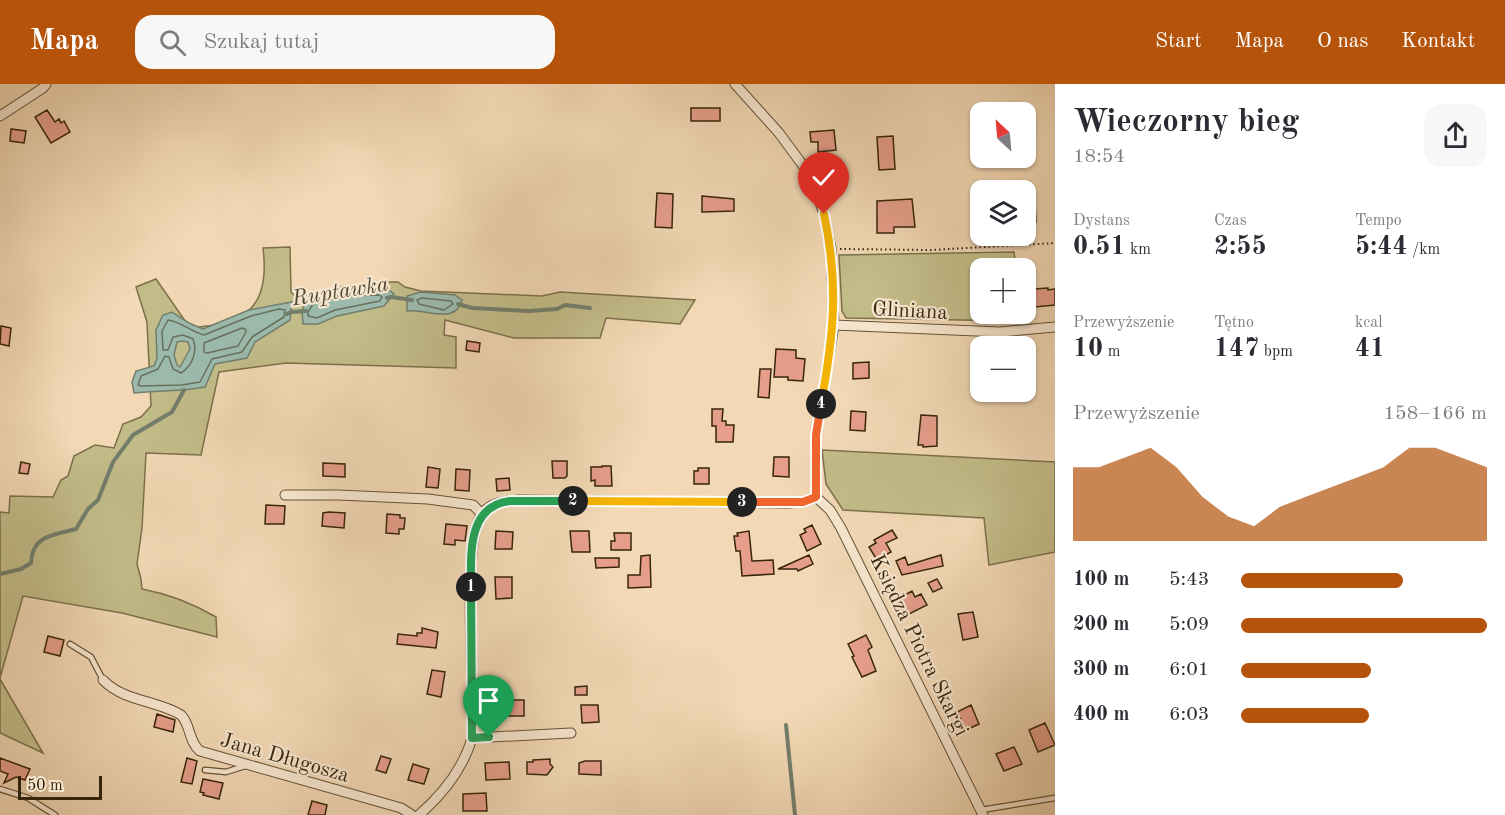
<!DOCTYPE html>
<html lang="pl">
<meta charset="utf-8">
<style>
body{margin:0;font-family:"Old Standard TT",serif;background:#f7f7f7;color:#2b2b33;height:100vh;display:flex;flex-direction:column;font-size:22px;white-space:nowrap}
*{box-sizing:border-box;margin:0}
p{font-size:20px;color:#7c7c81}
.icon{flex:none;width:33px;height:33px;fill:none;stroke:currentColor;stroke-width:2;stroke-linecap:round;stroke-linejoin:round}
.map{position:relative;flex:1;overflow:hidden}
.side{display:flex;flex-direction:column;background:#fff;width:450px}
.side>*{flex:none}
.needle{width:39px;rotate:334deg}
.fabs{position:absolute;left:970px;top:18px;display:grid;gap:12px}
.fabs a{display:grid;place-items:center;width:66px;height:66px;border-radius:12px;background:#fff;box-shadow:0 2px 4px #0004;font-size:30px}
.scale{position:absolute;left:18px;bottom:15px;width:84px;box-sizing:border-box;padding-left:6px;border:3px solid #36250b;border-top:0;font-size:16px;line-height:21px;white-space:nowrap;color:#36250b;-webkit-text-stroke:4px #f7e6cf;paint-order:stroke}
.pin{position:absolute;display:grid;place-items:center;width:51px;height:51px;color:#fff;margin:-62px -26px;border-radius:50% 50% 50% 0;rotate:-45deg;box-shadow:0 0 6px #0007}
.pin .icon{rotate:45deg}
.km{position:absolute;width:30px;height:30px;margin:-15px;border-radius:50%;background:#222;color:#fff;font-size:16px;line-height:30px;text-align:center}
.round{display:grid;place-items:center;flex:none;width:63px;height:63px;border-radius:18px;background:#f7f7f7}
.overview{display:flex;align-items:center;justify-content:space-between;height:102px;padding:0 18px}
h1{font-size:33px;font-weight:800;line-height:45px}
.figures{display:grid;grid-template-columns:repeat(3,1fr);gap:9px;height:102px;padding:6px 18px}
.figures div{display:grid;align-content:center}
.figures b{font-size:26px;font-weight:800}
.figures small{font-size:16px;font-weight:400}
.figures p{font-size:16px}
.chart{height:168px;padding:12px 18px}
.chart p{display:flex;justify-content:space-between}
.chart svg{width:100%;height:108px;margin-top:6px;fill:#b45309;opacity:.7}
ul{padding:0 18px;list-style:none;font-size:20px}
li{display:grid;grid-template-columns:96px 72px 1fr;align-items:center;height:45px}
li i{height:15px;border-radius:8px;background:#b45309}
header{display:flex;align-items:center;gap:36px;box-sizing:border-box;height:84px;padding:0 30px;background:#b45309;color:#fff}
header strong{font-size:28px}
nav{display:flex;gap:33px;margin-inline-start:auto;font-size:21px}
.search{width:420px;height:54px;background:#f7f7f7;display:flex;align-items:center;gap:15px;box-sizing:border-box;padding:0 21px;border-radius:18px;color:#7c7c81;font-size:22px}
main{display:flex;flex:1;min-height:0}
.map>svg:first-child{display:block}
.green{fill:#c2bc88;stroke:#7c704a;stroke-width:1.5}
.water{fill:#9bbaac;stroke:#737e6c;stroke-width:1.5;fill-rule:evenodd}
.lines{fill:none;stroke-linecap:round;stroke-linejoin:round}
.shore{stroke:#68705c;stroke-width:1.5}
.stream{stroke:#737e6c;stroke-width:4}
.building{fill:#e69e8b;stroke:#36250b;stroke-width:1.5}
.service-casing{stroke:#655236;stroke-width:7}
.minor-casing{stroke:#655236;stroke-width:11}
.path{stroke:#36250b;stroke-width:2;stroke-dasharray:1.5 3;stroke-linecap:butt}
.service{stroke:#f7e6cf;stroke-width:4.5}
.minor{stroke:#f7e6cf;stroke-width:9}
.split-1-casing{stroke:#fff;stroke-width:12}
.split-2-casing{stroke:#fff;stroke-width:12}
.split-3-casing{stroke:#fff;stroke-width:12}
.split-4-casing{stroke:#fff;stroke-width:12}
.split-5-casing{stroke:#fff;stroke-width:12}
.split-1{stroke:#22a559;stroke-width:8}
.split-2{stroke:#22a559;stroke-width:8}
.split-3{stroke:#f5b400;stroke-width:8}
.split-4{stroke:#f0652b;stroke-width:8}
.split-5{stroke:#f5b400;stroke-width:8}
.labels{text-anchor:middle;stroke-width:4.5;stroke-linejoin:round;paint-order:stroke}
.street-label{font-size:21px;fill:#36250b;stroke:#f7e6cf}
.water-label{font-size:22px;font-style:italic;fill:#4f4a33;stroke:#f7e6cf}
</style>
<header>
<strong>Mapa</strong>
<div class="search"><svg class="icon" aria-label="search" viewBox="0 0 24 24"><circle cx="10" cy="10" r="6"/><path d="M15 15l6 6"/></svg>Szukaj tutaj</div>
<nav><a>Start</a><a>Mapa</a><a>O nas</a><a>Kontakt</a></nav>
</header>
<main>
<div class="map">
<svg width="1055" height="731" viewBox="0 0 1055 731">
<rect width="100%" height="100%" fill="#f2d8b5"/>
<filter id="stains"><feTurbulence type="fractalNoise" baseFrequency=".00333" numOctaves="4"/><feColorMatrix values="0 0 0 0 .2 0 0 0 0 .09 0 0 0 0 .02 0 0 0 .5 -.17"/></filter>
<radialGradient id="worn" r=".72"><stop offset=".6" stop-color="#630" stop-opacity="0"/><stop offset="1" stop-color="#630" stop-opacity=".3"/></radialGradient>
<path class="green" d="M290,163l1,45 3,3h21l29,-9 26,1 14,-5h14l7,5 16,4 121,5 18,-4 135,8 -15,24 -74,-6 -6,20h-86l-69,-18 -1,15 12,2v31l-170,-5 -67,9 -18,83 -55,-2 -4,75 -5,36 4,15 1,10c27,5 50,14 74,28l1,20 -95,-24 -99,-17 -23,82v-166l9,1 1,-17 43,1 8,-17 7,-4 6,-20 21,-11 19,3 9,-24 18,-7 10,-11 -4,-84 -11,-35 20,-8 34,49c12,-2 26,-2 38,-6 35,-10 39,-42 35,-74z
M1014,168l2,16h-35v46h38v7l-173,-3 -4,-7 -3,-56z
M822,366l233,12v90l-66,13 -5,-47 -141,-8 -17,-26z
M0,595l43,74 -43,-20z"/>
<path class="water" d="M386,204l8,6 -10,12 -47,10 -19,8h-15l-1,-13 5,-12 36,-9h19z
M421,208l34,3 7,5c-7,26 -36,8 -55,11v-15z
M292,218l-2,18 -35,22 -8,16 -32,6 -10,23c-24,5 -47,3 -71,6l-2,-11 4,-11 18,-5 3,-8 -1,-28 7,-15 9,-3 17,11 14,6 46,-19zM182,257l6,1 2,7 -10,18 -3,-2 -3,-10 3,-13z"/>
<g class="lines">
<path class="shore" d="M379,211l3,2 -2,4 -45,9 -18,8 -9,-2v-4l5,-8 31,-8z
M422,214l29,3 2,3 -9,6 -25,-6 -2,-4z
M279,225l6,1 -1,7 -32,20 -10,15 -30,7 -12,23 -18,3 -41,1 -3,-1 3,-9 17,-7 7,-13 4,1 4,12 8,4c11,-7 17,-21 12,-34l-10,-4 -10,2 -5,13h-5l-1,-19 6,-11c12,1 23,12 36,15l47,-19z
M242,244l3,1 1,3 -8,14 -31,7 -3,-1v-9z"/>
<path class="stream" d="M387,214l4,-1 21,3
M458,220l14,4 57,3 28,-2 8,-4 25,3
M287,230l4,-2 15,-1
M0,490l21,-5 10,-6c1,-28 23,-28 45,-34l12,-20 10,-9 15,-38 20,-27 39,-23 12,-22
M786,641l9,90"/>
</g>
<path class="building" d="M691,24h29v13h-29z
M47,26l8,12 4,-3 2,4 3,-2 6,11 -19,11 -16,-26z
M11,45l15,2 -2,12 -14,-2z
M834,46l2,20 -18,2v-10h-7l-1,-10z
M893,52l2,33 -16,1 -2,-33z
M657,109l16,1 -1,34 -17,-1z
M702,112l32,3v12l-32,1z
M912,115l3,28h-21v6h-17v-32z
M1035,118l1,20 -10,1v-20z
M1048,204v2l7,-1v16l-20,2v-7l-4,-2 3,-4v-5z
M1,242l10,2 -2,18 -9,-2z
M467,257l13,2 -1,9 -13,-2z
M776,265l20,1v8l9,1 -2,22 -15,-1v-3h-14z
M869,278v16l-16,1v-16z
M760,285h11l-2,29 -11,-1z
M712,325h11l-1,12h4v4h8l-1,17h-17v-16h-4z
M851,327l15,1 -1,19 -15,-1z
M921,331l16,1v30l-14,1v-2h-5z
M774,373h15v20l-16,-1z
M552,377h15v15l-2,2h-12z
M21,378l9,2 -2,10 -9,-1z
M323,379l22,1v13l-22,-1z
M602,382h9l1,20h-17v-6l-4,1v-14h11z
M428,383l12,2 -2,19 -12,-1z
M698,384h11v16h-15v-13h4z
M456,385l14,1 -1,21 -14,-1z
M509,394l1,12 -13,1 -1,-12z
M266,421l19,1 -1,18h-19z
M329,428l16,1 -1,15 -22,-2 1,-13z
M387,430l13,1v3h5l-1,11h-5v5l-13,-1z
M446,440l21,2 -2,15 -10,-1v5l-11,-1z
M812,441l9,19 -14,7 -7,-16 6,-3 -2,-3z
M892,446l5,8 -11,5 5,9 -14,8 -8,-13 7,-4 -2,-3z
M496,447l17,1 -1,17h-17z
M570,447h19l1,21h-18z
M749,447l3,30 21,-1 1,14 -32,2 -2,-25h-4l-2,-15h4l-1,-3z
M614,449h17v17h-20v-9h4z
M650,471l1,32 -23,1v-13h12l1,-19z
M809,471l4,9 -15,7 -1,-2h-19z
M941,471l2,11 -41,9 -6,-14 9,-4 3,8z
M595,474h24v9l-23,1z
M495,493h17v21l-16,1z
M937,495l5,9 -9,4 -5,-9z
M912,507l3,6 6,-3 6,11 -22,11 -8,-17z
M973,528l5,25 -15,3 -5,-26z
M422,544l16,4 -2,16 -39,-4 1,-10 19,2v-3h5z
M866,551l6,12 -4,3 8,21 -14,6 -10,-20 2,-1 -6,-12z
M48,552l16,4 -4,16 -16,-4z
M432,586l13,2 -4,25 -14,-3z
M587,602v9h-12v-8z
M507,616h17v16h-16z
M581,621h17l1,17 -17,1z
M971,621l8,19 -13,6 -9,-18z
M157,630l18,6 -2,12 -19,-5z
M1045,639l10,22 -17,7 -9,-22z
M1014,663l8,17 -18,7 -8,-17z
M381,672l10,3 -5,14 -10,-3z
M0,674l30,11 -5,11 -9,-3 -12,6 4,-9 -8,-3z
M187,674l10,3 -5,23 -11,-2z
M550,675v5l3,3 -6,8 -20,-1v-12h6v-2z
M585,677h16v14l-22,-1v-11z
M509,678l1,17 -24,1 -1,-17z
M413,680l16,5 -5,15 -16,-4z
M203,695l20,4 -4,16 -16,-4 1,-2 -4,-1z
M486,709l1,18h-24v-17z
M312,717l15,4 -2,10h-17z"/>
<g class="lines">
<g class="service-casing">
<path id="service" d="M70,560l21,13 12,23
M205,686l21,2 19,-6
M0,705l28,9 27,17
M981,726l74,-12"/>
</g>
<g class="minor-casing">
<path id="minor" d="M735,0l44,49 31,42 14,39 7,34 3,77 -18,110v62
M0,32l43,-28 3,-4
M834,241l166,7 55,-5
M285,411h53l90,4 45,6 9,9
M816,413l14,13 11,18 142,287
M103,596c21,22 54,20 78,35 10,10 7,26 19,36l201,57 11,7
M472,654l99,-5
M419,731c24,-21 44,-46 53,-77 3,-43 -11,-198 10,-224 9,-12 23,-13 37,-14l269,3 15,-1 13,-5"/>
</g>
<path class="path" d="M840,165l90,1 125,-7"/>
<use href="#service" class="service"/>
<use href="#minor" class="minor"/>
</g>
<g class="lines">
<g class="split-1-casing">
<path id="split-1" d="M471,503l1,151 17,-1"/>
</g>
<g class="split-2-casing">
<path id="split-2" d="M471,503c0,-33 -4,-81 39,-86h63"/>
</g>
<g class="split-3-casing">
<path id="split-3" d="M573,417l169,1"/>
</g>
<g class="split-4-casing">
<path id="split-4" d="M742,418h61l13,-5v-62l5,-31"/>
</g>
<g class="split-5-casing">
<path id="split-5" d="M821,320c13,-70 18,-120 3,-190"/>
</g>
<use href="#split-1" class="split-1"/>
<use href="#split-2" class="split-2"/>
<use href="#split-3" class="split-3"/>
<use href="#split-4" class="split-4"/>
<use href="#split-5" class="split-5"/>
</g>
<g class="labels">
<g class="street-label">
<text transform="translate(910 226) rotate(3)" y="7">Gliniana</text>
<text transform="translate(920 561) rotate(64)" y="7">Księdza Piotra Skargi</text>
<text transform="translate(285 673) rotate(16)" y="7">Jana Długosza</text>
</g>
<g class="water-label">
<text transform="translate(340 206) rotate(-9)" y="8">Ruptawka</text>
</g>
</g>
<rect width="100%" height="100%" filter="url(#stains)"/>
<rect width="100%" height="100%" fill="url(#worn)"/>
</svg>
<div class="fabs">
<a><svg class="needle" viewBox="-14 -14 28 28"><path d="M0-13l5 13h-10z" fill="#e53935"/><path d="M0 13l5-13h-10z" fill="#7c7c81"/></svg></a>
<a><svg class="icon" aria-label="layers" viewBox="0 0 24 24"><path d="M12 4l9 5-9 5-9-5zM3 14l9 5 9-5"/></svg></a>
<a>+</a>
<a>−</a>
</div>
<div class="scale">50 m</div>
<div class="pin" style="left:489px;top:653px;background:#1e9e55"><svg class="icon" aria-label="arrive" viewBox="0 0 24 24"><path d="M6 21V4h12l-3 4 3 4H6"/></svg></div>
<div class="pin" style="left:824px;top:130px;background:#d93025"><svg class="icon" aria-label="check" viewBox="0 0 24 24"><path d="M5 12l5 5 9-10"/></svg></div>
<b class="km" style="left:471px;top:503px">1</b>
<b class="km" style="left:573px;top:417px">2</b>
<b class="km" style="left:742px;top:418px">3</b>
<b class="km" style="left:821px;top:320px">4</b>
</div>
<section class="side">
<div class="overview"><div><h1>Wieczorny bieg</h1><p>18:54</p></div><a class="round"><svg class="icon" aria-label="share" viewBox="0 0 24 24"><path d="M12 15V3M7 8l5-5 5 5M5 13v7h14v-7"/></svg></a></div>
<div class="figures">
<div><p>Dystans</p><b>0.51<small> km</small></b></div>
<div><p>Czas</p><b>2:55</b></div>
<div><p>Tempo</p><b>5:44<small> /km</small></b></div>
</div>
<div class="figures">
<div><p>Przewyższenie</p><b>10<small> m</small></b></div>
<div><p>Tętno</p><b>147<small> bpm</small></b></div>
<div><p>kcal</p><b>41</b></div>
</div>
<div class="chart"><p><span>Przewyższenie</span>158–166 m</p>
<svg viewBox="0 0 160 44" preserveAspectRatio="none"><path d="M0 44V14L10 14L20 10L30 6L40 14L50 26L60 34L70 38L80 30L90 26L100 22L110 18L120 14L130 6L140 6L150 10L160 14V44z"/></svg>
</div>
<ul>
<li><b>100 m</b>5:43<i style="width:66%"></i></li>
<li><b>200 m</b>5:09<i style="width:100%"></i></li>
<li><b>300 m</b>6:01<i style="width:53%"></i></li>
<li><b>400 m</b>6:03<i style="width:52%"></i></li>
</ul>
</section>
</main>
